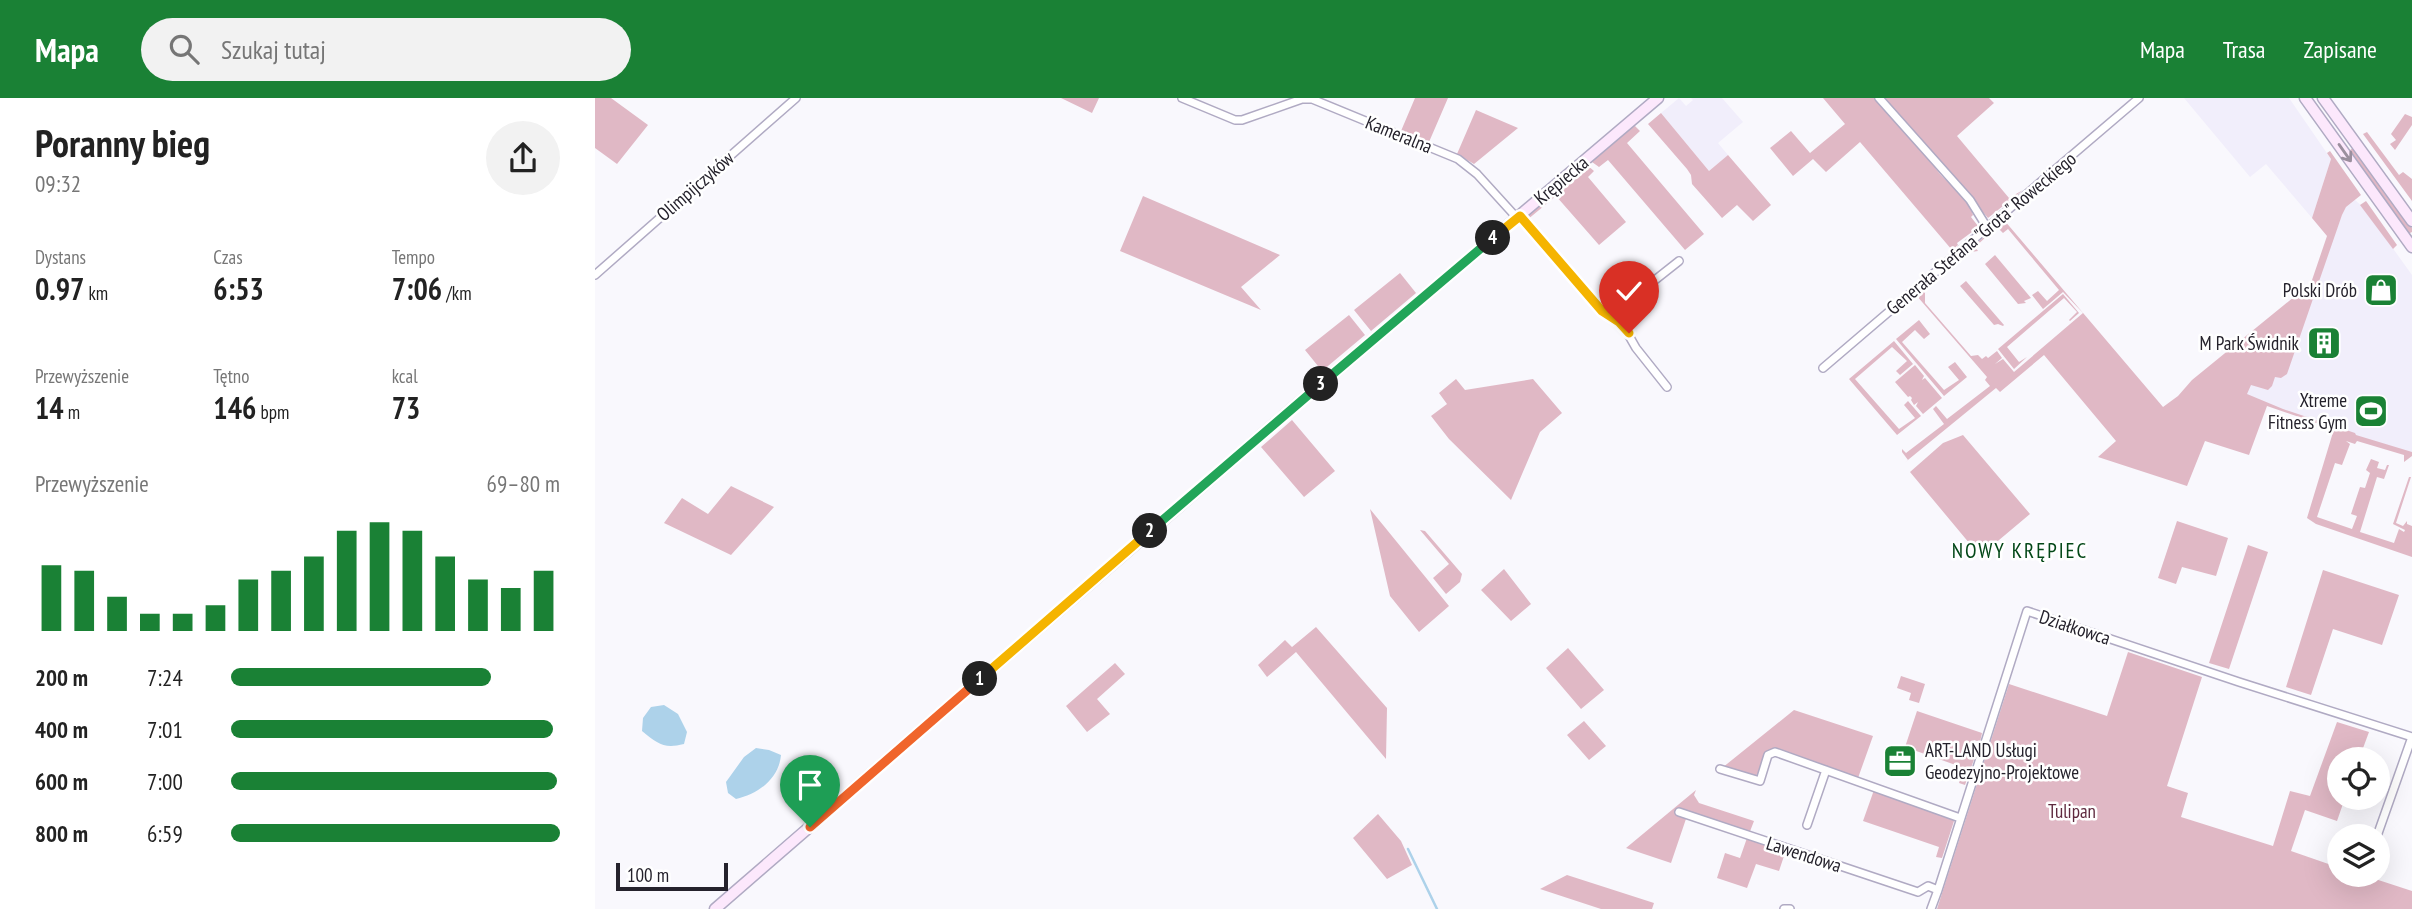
<!DOCTYPE html>
<html lang="pl">
<meta charset="utf-8">
<style>
body{margin:0;font-family:"PT Sans Narrow",sans-serif;background:#f2f2f2;color:#222;height:100vh;display:flex;flex-direction:column;font-size:26px;white-space:nowrap}
*{box-sizing:border-box;margin:0}
p{font-size:23px;color:#767676}
.icon{flex:none;width:38px;height:38px;fill:none;stroke:currentColor;stroke-width:2;stroke-linecap:round;stroke-linejoin:round}
.map{position:relative;flex:1;overflow:hidden}
.drawer{display:flex;flex-direction:column;background:#fff;width:595px}
.drawer>*{flex:none}
.buttons{position:absolute;left:1732px;top:649px;display:grid;gap:14px}
.buttons a{display:grid;place-items:center;width:63px;height:63px;border-radius:50%;background:#fff;box-shadow:0 7px 28px #0002;font-size:35px}
.scale{position:absolute;left:21px;bottom:18px;width:112px;box-sizing:border-box;padding-left:7px;border:4px solid #25222c;border-top:0;font-size:19px;line-height:24px;white-space:nowrap;color:#25222c;-webkit-text-stroke:5px #fff;paint-order:stroke}
.pin{position:absolute;display:grid;place-items:center;width:60px;height:60px;color:#fff;margin:-72px -30px;border-radius:50% 50% 50% 0;rotate:-45deg;box-shadow:0 0 7px #0007}
.pin .icon{rotate:45deg}
.km{position:absolute;width:35px;height:35px;margin:-18px;border-radius:50%;background:#222;color:#fff;font-size:19px;line-height:35px;text-align:center}
.round{display:grid;place-items:center;flex:none;width:74px;height:74px;border-radius:37px;background:#f2f2f2}
.head{display:flex;align-items:center;justify-content:space-between;height:119px;padding:0 35px}
h1{font-size:38px;font-weight:700;line-height:52px}
.stats{display:grid;grid-template-columns:repeat(3,1fr);gap:10px;height:119px;padding:7px 35px}
.stats div{display:grid;align-content:center}
.stats b{font-size:30px;font-weight:700}
.stats small{font-size:19px;font-weight:400}
.stats p{font-size:19px}
.chart{height:196px;padding:14px 35px}
.chart p{display:flex;justify-content:space-between}
.chart svg{width:100%;height:126px;margin-top:7px;stroke:#1a8135;stroke-width:6}
ul{padding:0 35px;list-style:none;font-size:23px}
li{display:grid;grid-template-columns:112px 84px 1fr;align-items:center;height:52px}
li i{height:18px;border-radius:9px;background:#1a8135}
header{display:flex;align-items:center;gap:42px;box-sizing:border-box;height:98px;padding:0 35px;background:#1a8135;color:#fff}
header strong{font-size:33px}
nav{display:flex;gap:38px;margin-inline-start:auto;font-size:24px}
.search{width:490px;height:63px;background:#f2f2f2;display:flex;align-items:center;gap:18px;box-sizing:border-box;padding:0 24px;border-radius:38px;color:#767676;font-size:26px}
main{display:flex;flex:1;min-height:0}
.map>svg:first-child{display:block}
.built{fill:#f1eefb}
.green{fill:#e0b8c5}
.water{fill:#add2ea}
.lines{fill:none;stroke-linecap:round;stroke-linejoin:round}
.stream{stroke:#add2ea;stroke-width:2.5}
.street-casing{stroke:#b0aac3;stroke-width:10}
.secondary-casing{stroke:#b0aac3;stroke-width:13}
.street{stroke:#fff;stroke-width:7}
.secondary{stroke:#fce8fc;stroke-width:10}
.oneway{stroke:#9b8f9e}
.split-1-casing{stroke:#fff;stroke-width:14}
.split-2-casing{stroke:#fff;stroke-width:14}
.split-3-casing{stroke:#fff;stroke-width:14}
.split-4-casing{stroke:#fff;stroke-width:14}
.split-5-casing{stroke:#fff;stroke-width:14}
.split-1{stroke:#f0652b;stroke-width:9}
.split-2{stroke:#f5b400;stroke-width:9}
.split-3{stroke:#22a559;stroke-width:9}
.split-4{stroke:#22a559;stroke-width:9}
.split-5{stroke:#f5b400;stroke-width:9}
.labels{text-anchor:middle;stroke-width:5;stroke-linejoin:round;paint-order:stroke}
.street-label{font-size:19px;fill:#25222c;stroke:#fff}
.poi-label{font-size:19px;fill:#25222c;stroke:#fff;text-anchor:end}
.park-label{font-size:19px;fill:#5f2a3f;stroke:#fff}
.neighbourhood-label{font-size:21px;letter-spacing:2px;fill:#044818;stroke:#fff}
</style>
<header>
<strong>Mapa</strong>
<div class="search"><svg class="icon" aria-label="search" viewBox="0 0 24 24"><circle cx="10" cy="10" r="6"/><path d="M15 15l6 6"/></svg>Szukaj tutaj</div>
<nav><a>Mapa</a><a>Trasa</a><a>Zapisane</a></nav>
</header>
<main>
<section class="drawer">
<div class="head"><div><h1>Poranny bieg</h1><p>09:32</p></div><a class="round"><svg class="icon" aria-label="share" viewBox="0 0 24 24"><path d="M12 15V3M7 8l5-5 5 5M5 13v7h14v-7"/></svg></a></div>
<div class="stats">
<div><p>Dystans</p><b>0.97<small> km</small></b></div>
<div><p>Czas</p><b>6:53</b></div>
<div><p>Tempo</p><b>7:06<small> /km</small></b></div>
</div>
<div class="stats">
<div><p>Przewyższenie</p><b>14<small> m</small></b></div>
<div><p>Tętno</p><b>146<small> bpm</small></b></div>
<div><p>kcal</p><b>73</b></div>
</div>
<div class="chart"><p><span>Przewyższenie</span>69–80 m</p>
<svg viewBox="0 0 160 44" preserveAspectRatio="none"><path d="M5 44V21M15 44V23M25 44V32M35 44V38M45 44V38M55 44V35M65 44V26M75 44V23M85 44V18M95 44V9M105 44V6M115 44V9M125 44V18M135 44V26M145 44V29M155 44V23"/></svg>
</div>
<ul>
<li><b>200 m</b>7:24<i style="width:79%"></i></li>
<li><b>400 m</b>7:01<i style="width:98%"></i></li>
<li><b>600 m</b>7:00<i style="width:99%"></i></li>
<li><b>800 m</b>6:59<i style="width:100%"></i></li>
</ul>
</section>
<div class="map">
<svg width="1817" height="811" viewBox="0 0 1817 811">
<rect width="100%" height="100%" fill="#f9f8fd"/>
<path class="built" d="M1084,0l7,8 7,-6 -2,-2h31l21,24 -25,21 10,12 -19,16 -48,-58z
M1589,0h105l42,61 -19,59 -46,-54 -16,13z
M1760,102l9,8 48,67v180l-215,-74 118,-93 27,-73 4,-8z"/>
<path class="green" d="M0,0h16l37,27 -31,39 -22,-16z
M466,0h38l-7,15z
M820,0h33l-19,44 -28,-11z
M1228,0h54l53,59c8,25 37,33 43,58l-2,2 7,9 -2,3 -19,14 1,2 -6,5 -92,-108 -34,30 -13,-13 -20,17 -23,-28 21,-17 19,22 35,-29z
M1286,0h108l5,5 -37,33 52,62 14,-8 -35,28 -85,-99z
M881,12l42,18 -44,36 -17,-10z
M1066,15l48,58 19,-16 43,50 -18,16 -16,-16 -15,13 -30,-34 -1,-9 -4,-6 -39,-45z
M1810,16l7,3v8l-17,25 -5,-6 6,-4 -5,-6z
M1040,28l5,5 -13,12 77,91 -19,16 -77,-90 -9,7 -7,-5 1,-4 37,-31z
M1772,34l32,43 4,-3 9,7v22l-49,-67z
M1759,49l58,81v4l-4,2 -59,-83z
M1735,53l31,44 -15,12 -4,8 -55,159 -6,4 -6,-1 -3,9 -4,4 -17,-5 -4,9 36,15 72,24 1,2 56,17v4l-8,6v-7l-47,-14 -2,3 -9,-3 4,3 -8,21 -7,-2 -18,54 35,12 5,-13 -6,-2 9,-27 5,1 5,-15 -4,-3 5,-11 8,3 -2,6 8,2 2,-5h2l-5,14 -7,-2 -17,55 34,11 5,-14 5,3 1,-2 -12,-6 16,-47h2l-15,46 7,3 4,-5v3l5,2v31l-96,-33 -9,-6 27,-89 -67,-23 -18,49 -44,-14 -18,45 -89,-29 18,-16 -72,-86 -44,37 -4,-4 -93,76 5,-4 -6,-8v-3l4,4 38,-29 -11,-15 3,-3 11,13 43,-33 -5,-6 2,-3 -71,-82 6,-4 3,2v10l46,53 7,-1 4,4 4,-3 2,2 9,-7 5,7 -7,6 8,-5 11,13 69,-59 -20,-21 -20,17 -11,-14 6,-4 9,10 12,-11 -51,-61 -5,4 -6,-6 -22,20 3,4 -7,1 -1,-3 34,-29 159,187 15,-11 14,-16 119,-97 16,-47 -15,-18 19,-59 -4,-6z
M992,67l7,6 -6,6 38,45 -27,23 -43,-49 -29,24 2,-7z
M548,98l137,59 -39,32 20,23 -141,-59z
M1771,103l31,44 -4,4 -33,-44z
M1400,157l36,43 -7,3 2,2 -8,1 -33,-40z
M805,175l16,20 -45,38 -17,-21z
M1371,183l38,44 -1,1 -5,-2 -4,1 -34,-39z
M1468,196l16,19 -9,8 -1,-1 8,-8 -13,-14 -57,49 12,15 8,-5 -13,12 -16,-20z
M754,217l16,20 -43,36 -17,-21z
M1324,222l11,14 -6,5 -9,-9 -13,12 42,48 15,-10 -11,-13 7,-5 12,15 -23,19 -48,-57z
M1299,243l19,23 -13,11 -4,-4 11,-10 -15,-14 -37,32 44,50 16,-11 -11,-13 4,-4 13,15 -24,19 -48,-56z
M1320,267l9,11 -2,4 3,-2 17,20 -19,16 -7,-8 2,-4 -4,3 -3,-5 1,-2 -2,-2 -2,1 -13,-15z
M861,281l9,11 68,-11 29,34 -22,19 -29,68 -62,-61 -18,-23 16,-12 -8,-11z
M697,322l43,51 -31,26 -43,-50z
M1368,337l67,79 -50,42 -70,-84 33,-29z
M136,388l43,21 -43,48 -67,-32 18,-25 26,16z
M775,411l79,97 -30,26 -29,-36z
M1582,423l51,17 -12,38 -34,-9 -6,17 -18,-6z
M825,432l5,1 37,43 -2,8 -14,12 -13,-16 16,-14z
M1653,447l20,7 -39,117 -20,-6z
M909,471l27,35 -20,17 -30,-31z
M1728,472l76,25 -17,50 -49,-16 -22,66 -25,-8z
M721,529l71,81 -1,51 -90,-107 -29,25 -9,-12 27,-25 7,7z
M973,550l36,42 -23,19 -35,-41z
M1533,554l74,25 -35,109 21,7 -7,24 92,29 17,-55 20,5 27,-74 32,10 -10,27 -19,1v38h5l-8,23 -32,-11 -14,41 49,17v7h23l49,16v18h-475l72,-225 98,32z
M520,565l10,11 -28,25 13,15 -23,18 -21,-26z
M1306,578l24,8 -6,19 -10,-3 2,-7 -14,-5z
M1199,612l79,26 -15,42 -86,-29 -6,4 -7,20 -4,3 -33,-8z
M1322,613l65,22 -2,9 -6,-2 -2,5 6,3 -13,37 -6,-2 5,-15 -59,-21z
M989,623l22,25 -17,14 -22,-25z
M1101,692l-2,5 5,8 55,18 -5,13 -61,-21 -17,50 -45,-15z
M1279,692l81,28 -13,40 -6,-1 3,-10 -76,-26z
M783,716l23,27 11,24 -25,14 -34,-41z
M1152,740l39,12 -7,21 -23,-7 -9,24 -30,-10 8,-25 15,5z
M972,777l87,28 -2,6h-51l-61,-20z"/>
<path class="water" d="M69,607l14,9 9,18 -3,12c-20,5 -26,0 -42,-13l1,-13 8,-11z
M161,650l13,2 12,5c-2,24 -23,39 -45,44l-8,-6 -2,-11 18,-25z"/>
<g class="lines">
<path class="stream" d="M813,751l29,60"/>
<g class="street-casing">
<path id="street" d="M587,0l53,22h7l60,-21h10l146,60 19,15 40,44
M1284,0l91,102 18,29
M924,118l83,95 22,16 12,21 31,39
M0,177l201,-177
M1018,220l28,-27 38,-30
M1228,270l316,-270
M1125,671l40,12 8,-26 7,-3 185,66
M1084,714l239,80 10,-6 10,4 89,-279 212,71 173,55
M1212,727l19,-55
M1782,738l35,-99
M1189,811h6
M1336,811l7,-19"/>
</g>
<g class="secondary-casing">
<path id="secondary" d="M1710,0l107,149
M1728,0l89,123
M120,811l573,-497 370,-314"/>
</g>
<use href="#street" class="street"/>
<use href="#secondary" class="secondary"/>
</g>
<defs><path id="oneway-shaft" d="M-6 0H5M1.5-3L5.5 0L1.5 3" fill="none" stroke-width="1.6" stroke-linecap="round" stroke-linejoin="round" transform="scale(1.75)"/></defs>
<use class="oneway" href="#oneway-shaft" transform="translate(1750 55) rotate(55)"/>
<g class="lines">
<g class="split-1-casing">
<path id="split-1" d="M215,729l170,-148"/>
</g>
<g class="split-2-casing">
<path id="split-2" d="M385,581l170,-148"/>
</g>
<g class="split-3-casing">
<path id="split-3" d="M555,433l171,-147"/>
</g>
<g class="split-4-casing">
<path id="split-4" d="M726,286l172,-146"/>
</g>
<g class="split-5-casing">
<path id="split-5" d="M898,140l27,-22 82,95 17,11 10,11"/>
</g>
<use href="#split-1" class="split-1"/>
<use href="#split-2" class="split-2"/>
<use href="#split-3" class="split-3"/>
<use href="#split-4" class="split-4"/>
<use href="#split-5" class="split-5"/>
</g>
<defs>
<g id="shop-square" transform="scale(1.75)"><rect x="-9" y="-9" width="18" height="18" rx="4" fill="#1a8135" stroke="#fff"/><path d="M-5-2.5h2.3a2.7 3.5 0 0 1 5.4 0H5L5.5 6h-11ZM-1.5-2.5h3a1.5 2.3 0 0 0-3 0Z" fill="#fff"/></g>
<g id="building-square" transform="scale(1.75)"><rect x="-9" y="-9" width="18" height="18" rx="4" fill="#1a8135" stroke="#fff"/><path d="M-4-6H4V6H1V3H-1V6H-4ZM-2.5-4.3h1.7v1.8h-1.7ZM.8-4.3h1.7v1.8H.8ZM-2.5-1h1.7V.8h-1.7ZM.8-1h1.7V.8H.8Z" fill="#fff"/></g>
<g id="stadium-square" transform="scale(1.75)"><rect x="-9" y="-9" width="18" height="18" rx="4" fill="#1a8135" stroke="#fff"/><path d="M0-5a6.5 5 0 1 0 0 10a6.5 5 0 1 0 0-10ZM-3.5-1.8h7v3.6h-7Z" fill="#fff"/></g>
<g id="office-square" transform="scale(1.75)"><rect x="-9" y="-9" width="18" height="18" rx="4" fill="#1a8135" stroke="#fff"/><path d="M-6-3h4V-5.5h4V-3h4V5H-6ZM-1-4.5V-3h2v-1.5ZM-6 0V1H6V0Z" fill="#fff"/></g>
</defs>
<g fill-rule="evenodd">
<use href="#shop-square" x="1786" y="192"/>
<use href="#building-square" x="1729" y="245"/>
<use href="#stadium-square" x="1776" y="313"/>
<use href="#office-square" x="1305" y="663"/>
</g>
<g class="labels">
<g class="street-label">
<text transform="translate(804 36) rotate(22)" y="7">Kameralna</text>
<text transform="translate(966 82) rotate(-40)" y="7">Krępiecka</text>
<text transform="translate(100 88) rotate(-41)" y="7">Olimpijczyków</text>
<text transform="translate(1386 135) rotate(-40)" y="7">Generała Stefana "Grota" Roweckiego</text>
<text transform="translate(1480 529) rotate(18)" y="7">Działkowca</text>
<text transform="translate(1209 756) rotate(18)" y="7">Lawendowa</text>
</g>
<g class="poi-label">
<text x="1762" y="199">Polski Drób</text>
<text x="1704" y="252">M Park Świdnik</text>
<text x="1752" y="309">Xtreme<tspan x="1752" dy="22">Fitness Gym</tspan></text>
<text x="1330" y="659" text-anchor="start">ART-LAND Usługi<tspan x="1330" dy="22">Geodezyjno-Projektowe</tspan></text>
</g>
<g class="park-label">
<text x="1477" y="720">Tulipan</text>
</g>
<g class="neighbourhood-label">
<text x="1425" y="460">NOWY KRĘPIEC</text>
</g>
</g>
</svg>
<div class="buttons">
<a><svg class="icon" aria-label="locate" viewBox="0 0 24 24"><circle cx="12" cy="12" r="6"/><path d="M12 2v4M12 18v4M2 12h4M18 12h4"/></svg></a>
<a><svg class="icon" aria-label="layers" viewBox="0 0 24 24"><path d="M12 4l9 5-9 5-9-5zM3 14l9 5 9-5"/></svg></a>
</div>
<div class="scale">100 m</div>
<div class="pin" style="left:215px;top:729px;background:#1e9e55"><svg class="icon" aria-label="arrive" viewBox="0 0 24 24"><path d="M6 21V4h12l-3 4 3 4H6"/></svg></div>
<div class="pin" style="left:1034px;top:235px;background:#d93025"><svg class="icon" aria-label="check" viewBox="0 0 24 24"><path d="M5 12l5 5 9-10"/></svg></div>
<b class="km" style="left:385px;top:581px">1</b>
<b class="km" style="left:555px;top:433px">2</b>
<b class="km" style="left:726px;top:286px">3</b>
<b class="km" style="left:898px;top:140px">4</b>
</div>
</main>
